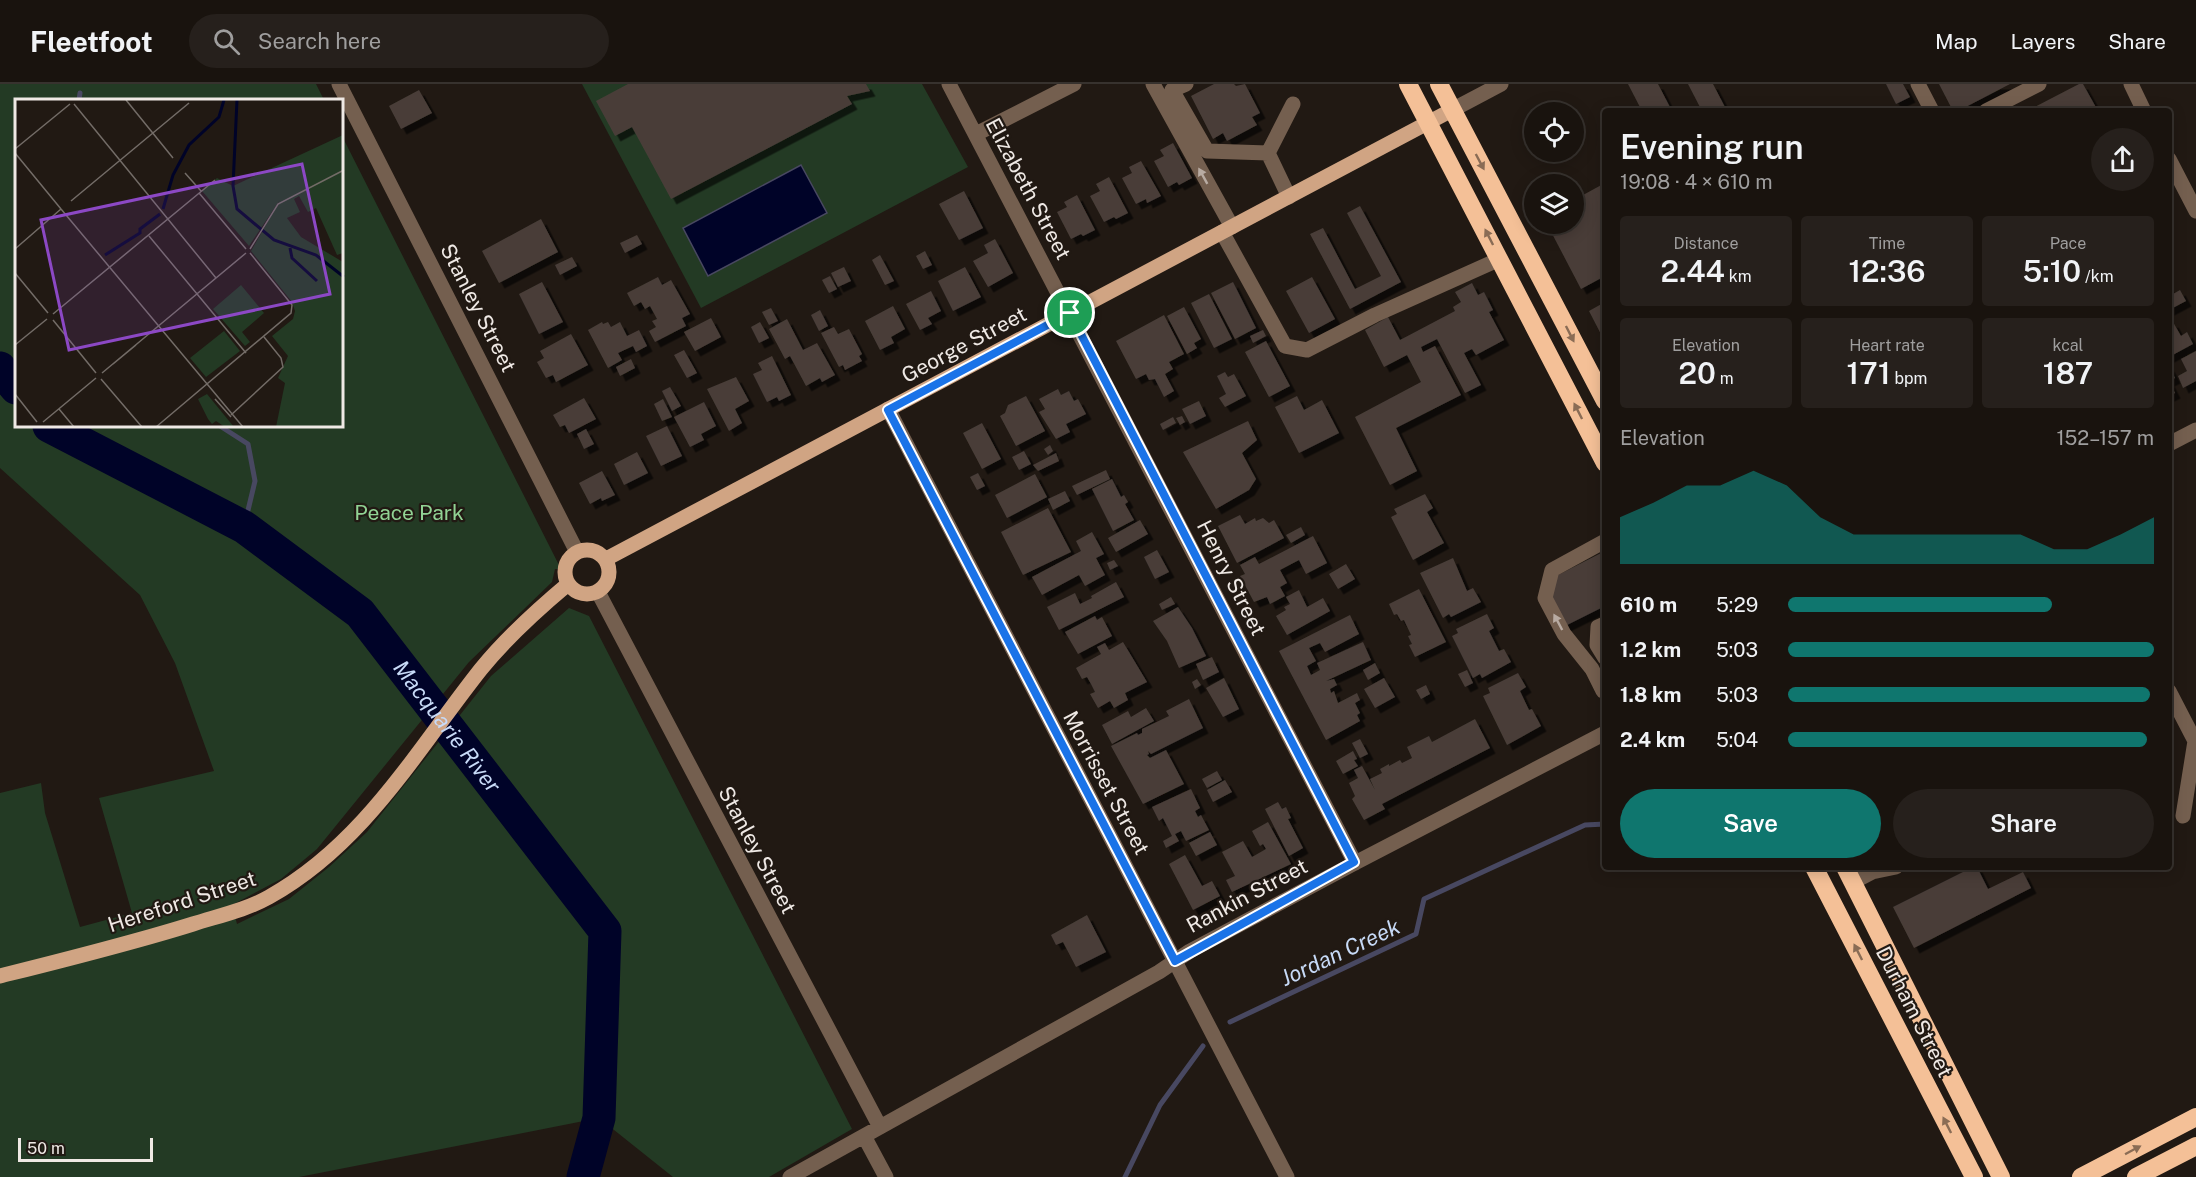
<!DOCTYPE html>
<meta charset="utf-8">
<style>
body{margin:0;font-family:"Public Sans",sans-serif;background:#26201c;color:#f1f3f6;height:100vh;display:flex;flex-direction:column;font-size:22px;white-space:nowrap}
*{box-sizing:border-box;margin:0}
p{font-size:20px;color:#9f9e9e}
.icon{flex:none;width:33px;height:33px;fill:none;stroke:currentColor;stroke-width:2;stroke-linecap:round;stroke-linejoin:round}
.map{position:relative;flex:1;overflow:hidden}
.drawer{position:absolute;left:1602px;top:24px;width:570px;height:762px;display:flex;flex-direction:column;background:#19130e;border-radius:6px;box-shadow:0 3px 15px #0003,0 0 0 2px #37322e}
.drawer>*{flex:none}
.tools{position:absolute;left:1524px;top:18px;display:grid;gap:12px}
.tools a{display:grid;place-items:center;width:60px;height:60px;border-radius:50%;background:#19130e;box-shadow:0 3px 15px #0003,0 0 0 2px #37322e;font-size:30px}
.scale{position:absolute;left:18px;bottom:15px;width:135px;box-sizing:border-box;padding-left:6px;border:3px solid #efe9e5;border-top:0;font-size:16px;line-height:21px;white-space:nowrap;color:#efe9e5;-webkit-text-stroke:4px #211913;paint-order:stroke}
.pin{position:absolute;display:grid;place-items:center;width:51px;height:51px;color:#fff;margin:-26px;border:3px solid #fff;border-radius:50%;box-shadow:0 2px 6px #0007}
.round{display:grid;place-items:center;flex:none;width:63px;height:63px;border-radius:32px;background:#26201c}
.head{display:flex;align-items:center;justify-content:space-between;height:102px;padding:0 18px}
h1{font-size:33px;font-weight:600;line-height:45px}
.metrics{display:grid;grid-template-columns:repeat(3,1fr);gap:9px;height:102px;padding:6px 18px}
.metrics div{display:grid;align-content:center;border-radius:6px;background:#26201c;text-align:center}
.metrics b{font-size:30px;font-weight:600}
.metrics small{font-size:16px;font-weight:400}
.metrics p{font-size:16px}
.chart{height:168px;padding:12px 18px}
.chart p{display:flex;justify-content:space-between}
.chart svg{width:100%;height:108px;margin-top:6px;fill:#0f766e;opacity:.7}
.cta{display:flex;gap:12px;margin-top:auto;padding:12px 18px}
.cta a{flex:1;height:69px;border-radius:36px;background:#0f766e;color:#fff;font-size:24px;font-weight:600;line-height:69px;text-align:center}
.cta a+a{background:#26201c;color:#f1f3f6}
ul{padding:0 18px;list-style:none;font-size:20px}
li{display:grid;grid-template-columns:96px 72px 1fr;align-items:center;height:45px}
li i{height:15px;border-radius:8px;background:#0f766e}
header{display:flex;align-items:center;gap:36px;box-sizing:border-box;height:84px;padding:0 30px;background:#19130e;border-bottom:2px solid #37322e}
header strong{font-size:28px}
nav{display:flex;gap:33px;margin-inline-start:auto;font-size:21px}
.search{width:420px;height:54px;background:#26201c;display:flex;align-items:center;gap:15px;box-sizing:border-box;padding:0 21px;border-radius:33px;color:#9f9e9e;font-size:22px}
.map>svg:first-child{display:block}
.green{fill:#233a24}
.water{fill:#000328;stroke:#484861;stroke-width:1.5}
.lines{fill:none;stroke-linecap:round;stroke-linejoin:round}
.stream{stroke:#484861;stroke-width:5}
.river{stroke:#000328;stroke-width:33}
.building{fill:#483e38;filter:url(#shadow)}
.minor{stroke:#745f4f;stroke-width:15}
.major{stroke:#d0a483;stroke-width:15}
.highway{stroke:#f4c097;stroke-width:18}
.oneway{fill:#8a6c55}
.oneway2{fill:#b8aba2}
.route-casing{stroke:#fff;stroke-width:12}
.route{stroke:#1a73e8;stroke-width:8}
.labels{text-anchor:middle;stroke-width:4.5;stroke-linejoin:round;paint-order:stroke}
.street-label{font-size:21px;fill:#efe9e5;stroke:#211913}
.park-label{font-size:21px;fill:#91d394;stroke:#211913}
.water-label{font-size:22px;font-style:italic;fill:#c7daf7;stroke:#211913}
.inset-river{fill:none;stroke:#000328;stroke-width:3}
.inset-road{fill:none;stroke:#736c67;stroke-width:1.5}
.view{fill:#8c48c5;fill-opacity:0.15;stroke:#8c48c5;stroke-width:3}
.inset-edge{fill:none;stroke:#efe9e5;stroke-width:3}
</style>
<header>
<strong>Fleetfoot</strong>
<div class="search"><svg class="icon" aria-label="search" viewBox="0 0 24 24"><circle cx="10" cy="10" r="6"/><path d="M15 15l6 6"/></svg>Search here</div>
<nav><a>Map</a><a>Layers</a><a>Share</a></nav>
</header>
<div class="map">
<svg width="2196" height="1093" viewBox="0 0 2196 1093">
<defs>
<filter id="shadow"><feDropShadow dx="5.5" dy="5.5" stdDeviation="0" flood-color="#0009"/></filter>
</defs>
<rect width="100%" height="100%" fill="#211913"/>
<path class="green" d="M0,0h316l8,16h-308v326h326v-290l219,433h-6l-3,13 -83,80 -152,187 -36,30 -49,26 5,19 52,-25 40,-32 38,-35 124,-156 78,-68 20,8 263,513 -83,48h-96l-74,-59 -300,59h-299v-384l41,-10 4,30 35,114 52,-14 -33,-115 115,-27 -39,-108 -35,-68 -140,-127z
M582,0h340l46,83 -267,141z"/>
<path class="water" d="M801,81l26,48 -119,63 -25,-48z"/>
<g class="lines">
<path class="stream" d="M79,16l1,-7
M220,342l28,18 7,37 -11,46
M1230,938l186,-88 8,-35 161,-74 20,-1
M1125,1093l35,-72 43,-59"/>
<g class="river">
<path d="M0,284l16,20"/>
<path id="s1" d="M49,342l195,101 116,86 245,318 -6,187 -16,59"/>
</g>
</g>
<path class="building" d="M628,0h238l4,7 -23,5 5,8 -181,95 -39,-72 -17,9 -19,-35z
M1214,0h20l2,2 9,-2 15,29 -8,4 5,8 -30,16 -4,-8 -10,6 -22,-43z
M1628,0h30l14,27h-30z
M1688,0h25l14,27h-25z
M1886,0h17l7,13 -14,7z
M1939,0h71l-52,27h-5z
M2079,0h4l15,27h-71z
M419,6l13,23 -31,16 -12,-23z
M1173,59l19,35 -13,7 -2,-3 -9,5 -14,-26 10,-5 -4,-6z
M1141,77l20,35 -14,7 -1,-4 -10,5 -14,-26 10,-5 -3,-6z
M1109,93l19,36 -12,6 -2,-2 -10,5 -14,-26 10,-5 -4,-7z
M1605,99v93l-24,13 -34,-65h27v-24z
M964,107l19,37 -24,12 -20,-36z
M1077,111l18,35 -12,6 -2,-2 -10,5 -14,-27 10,-5 -3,-5z
M1360,122l41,76 -51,27 -40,-75 13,-6 32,61 26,-13 -34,-63z
M541,135l17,33 -59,31 -17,-32z
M637,151l5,9 -17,9 -5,-10z
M995,155l18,34 -25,14 -15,-26 15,-8 -4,-8z
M925,167l7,14 -9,4 -7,-13z
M880,171l14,26 -9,4 -13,-25z
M572,173l5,9 -17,9 -5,-10z
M844,183l7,14 -13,6 -7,-14z
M965,183l16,30 -28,14 -15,-30z
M830,192l7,13 -8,4 -7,-13z
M658,193l4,8 9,-5 19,34 -8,4 4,8 -31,16 -6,-11 7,-4 -4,-6 5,-2 -7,-13 -5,3 -4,-7 -7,4 -7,-13z
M1312,193l23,42 -26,14 -23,-42z
M542,198l21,40 -24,12 -20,-40z
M1233,198l23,46 -21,11 -24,-46z
M1472,199l6,12 6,-3 9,18 -4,2 15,28 -28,15 -4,-6 -8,4 17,32 -16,8 -28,-54 -16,8 2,5 12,-6 26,49 -65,33 21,43 -27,14 -35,-68 66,-35 -14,-27 -23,12 -19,-37 23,-13 12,23 55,-29 -2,-4 8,-5 -6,-10z
M2169,202l4,8 7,-4 6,11 -17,9z
M931,207l10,20 -13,7 4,6 -12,6 -14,-26z
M1209,210l23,45 -18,9 -23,-45z
M1605,218v40l-16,-31z
M893,222l12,23 -14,8 3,6 -14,7 -15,-29z
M1184,223l17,32 -7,4 3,5 -10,6 -20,-38z
M771,224l7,13 -9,4 -7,-13z
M820,226l8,16 -9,5 -8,-16z
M1164,231l20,39 -15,8 4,7 -8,5 9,17 -10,6 -9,-18 -6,1 -3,-6 -10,5 -20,-38z
M711,234l10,19 -26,14 -11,-19z
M787,235l16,31 14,-7 18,32 -13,7 -2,-4 -14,8 -16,-30 -5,3 -16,-30z
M602,238l1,2 5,-2 3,5 9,-5 7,14 12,-6 8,16 -11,6 -3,-6 -15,7 4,7 -14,8 -20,-38z
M760,238l9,16 -10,5 -8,-16z
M2173,238l8,14 6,-4 6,12 -24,13v-33z
M834,243l4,7 11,-5 13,25 -3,2 3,5 -17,9 -2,-5 -4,2 -18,-34z
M1263,246l3,6 -13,7 -3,-7z
M571,250l17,31 -32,17 -3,-7 -7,3 -9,-16 7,-4 -4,-7z
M1266,257l24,45 -21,11 -24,-45z
M684,266l13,23 -10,5 -13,-23z
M2196,267v30l-13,7 -5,-12 9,-5 -6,-12z
M772,272l19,39 -12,6 -2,-4 -10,5 -14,-28 9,-4 -4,-7z
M631,275l4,9 -15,8 -4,-9z
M2169,282l6,12 -6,3z
M1225,288l3,5 6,-3 12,22 -21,11 -6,-9 7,-4 -9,-18z
M736,293l13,24 -14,8 7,14 -13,8 -22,-42z
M2169,297l6,12 -6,3z
M670,303l11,19 -9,5 -10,-20z
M1058,305l3,6 8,-4 5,10 4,-2 8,15 -20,10 4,8 -14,7 -17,-27 6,-3 -6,-10z
M1026,312l19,35 -29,15 -16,-30 5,-3 3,-8z
M1297,312l7,14 18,-10 17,33 -40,20 -24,-46z
M584,314l12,21 -27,14 -4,-8 -5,2 -7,-12z
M663,315l9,18 -10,4 -8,-17z
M1199,317l7,15 -16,8 -8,-15z
M704,318l12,24 -15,8 3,6 -14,7 -16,-30z
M1182,332l3,6 -5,3 -4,-7z
M1173,333l3,6 -13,7 -3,-6z
M1248,337l9,19 -15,13 14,26 -7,11 -33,19 -33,-57z
M982,339l19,36 -19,10 -19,-36z
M667,342l15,30 -21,10 -15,-30z
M586,345l8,15 -10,5 -7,-15z
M1050,361l3,6 -5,4 -4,-6z
M1024,367l7,13 -12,6 -7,-13z
M637,368l11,21 -24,12 -10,-21z
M1056,369l3,8 -21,10 -5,-6z
M1106,386l4,9 -33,16 -5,-9z
M602,387l13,24 -13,6 -1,-3 -11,6 -11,-21z
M978,389l7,13 -8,4 -7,-13z
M1035,390l12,23 -40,21 -12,-23z
M1112,395l9,18 3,-2 4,7 -3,2 9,16 -21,11 -21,-42z
M1065,407l5,10 -17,9 -5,-11z
M1425,410l8,14 -6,4 17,31 -31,17 -22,-43 6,-3 -3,-5z
M1048,424l23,44 -48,23 -22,-43z
M1240,431l5,9 10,-6 1,3 7,-3 6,5 5,-3 10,18 -47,25 -19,-37z
M1140,436l8,14 -32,18 -8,-14z
M1301,443l4,8 -14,8 -5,-8z
M1092,448l12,22 -8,4 9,17 -20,11 -6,-11 -37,20 -10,-18 49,-26 -5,-10z
M1313,452l14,27 -21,11 -7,-14 -19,10 7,13 -7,4 5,9 -15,8 -3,-7 -13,5 -14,-26 5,-2 -5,-9 15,-8 4,7z
M1157,466l12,22 -14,7 -11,-22z
M1605,467v55l-40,20 -15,-29 8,-22z
M1453,474l14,33 6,-3 8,14 -30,15 -2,-3 -6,4 -23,-45z
M1114,476l4,6 -8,4 -3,-7z
M1346,480l9,15 -17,10 -9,-15z
M1116,498l8,15 -65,33 -12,-23 28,-14 5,11 12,-6 -1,-2z
M1419,505l27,53 -31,15 -6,-12 3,-1 -4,-8 3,-1 -7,-15 -3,1 -4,-7 -3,1 -5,-11z
M1299,506l8,17 16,-9 7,13 -43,24 -11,-19 10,-6 -2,-3 6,-3 -4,-7z
M1171,513l4,7 -13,6 -3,-6z
M1178,523l14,21 14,28 -27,12 -12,-27 -14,-20z
M1487,530l7,14 -5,3 10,20 5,-2 7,13 -29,16 -2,-4 -7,4 -21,-42 6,-3 -2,-4z
M1350,531l9,19 -34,18 -5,-9 -11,5 7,13 -9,5 4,9 9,-5 -3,-7 46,-21 8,18 -45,21 8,-2 3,6 -7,4 1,4 3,-2 4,12 19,-10 3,7 -5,3 5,10 -3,2 3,6 -34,19 -47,-89z
M1095,532l2,4 5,-3 10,19 -34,18 -13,-22z
M1123,558l24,40 -22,11 3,7 -14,8 -4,-7 -12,7 -8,-14 5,-2 -4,-8 -4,-7 -5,2 -6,-11 25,-14 -4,-7 8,-4 4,7z
M1212,573l7,15 -16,8 -7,-16z
M1375,579l5,10 -12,7 -5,-10z
M1467,586l6,13 -8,4 -7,-13z
M1518,589l8,14 -6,4 9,19 3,-1 9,17 -34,19 -24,-49 7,-3 -2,-5z
M1224,594l15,31 -16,8 -17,-29z
M1384,594l11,19 -20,11 -11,-19z
M1197,595l4,6 -6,4 -3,-7z
M1426,601l4,9 -9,5 -5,-9z
M1189,615l14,29 -52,26 -3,-3 1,3 -2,1 3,3 16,-8 18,34 -41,20 -32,-58 26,-13 1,2 4,-2v-4l27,-13 -3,-5z
M1146,624l8,13 -42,23 -10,-19 26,-14 3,6z
M1475,635l15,29 -108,56 3,5 -21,11 -12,-21 3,-3 -6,-13 9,-5 -4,-8 8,-4 13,24 -5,-11 12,-6 -2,-4 9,-5v2l11,-6 2,3 10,-5 -5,-11 22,-11 3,6z
M1360,655l8,15 -8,4 -8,-15z
M1353,667l4,8 -3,1 4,6 -15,8 -7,-13z
M1217,687l5,9 -15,8 -5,-9z
M1225,696l7,12 -19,10 -6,-12z
M1191,705l9,19 -5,3 3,6 3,-2 8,15 -23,11 -5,-10 -6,3 4,7 -13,7 -3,-7 9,-5 -9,-18 -4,3 -7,-14z
M1278,718l4,7 4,-2 5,11 -3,1 15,29 -14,8 -24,-47z
M1268,738l23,42 -59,28 -6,-12 9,-4 -13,-24 21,-11 9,16 14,-8 -3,-5 -3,2 -8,-15z
M1210,748l7,13 -21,11 -7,-13z
M1185,771l17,31 10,-5 8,15 -27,14 -24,-46z
M1973,783h4l11,22 35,-17 8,16 -117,60 -21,-41z
M1087,831l19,37 -30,15 -13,-25 -7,3 -5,-10z"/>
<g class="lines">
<path class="minor" d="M339,0l238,468
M949,0l406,779
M1153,0l79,143
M1186,0l-14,6 35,61 61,2
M1918,0l14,27
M2131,0l13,27
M1452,26l49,-26
M1986,27l53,-27
M976,50l98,-50
M2169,75l27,52
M1289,113l-21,-44 25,-49
M1222,148l63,114 22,4 68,-35 125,-56
M888,325l399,768
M2169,360l27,-14
M598,508l282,535
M1605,540l-7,3 -1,18 8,13
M1603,607l-11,-22 -28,-35 -19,-36 7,-28 53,-29
M2169,607l26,50 -12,75
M1853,798l19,-10 24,-5
M864,1052l22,41
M790,1093l369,-205 31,-21 165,-88 250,-130"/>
<path class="major" d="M565 488a22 22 0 1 1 44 0a22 22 0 1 1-44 0Z
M606,475l846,-449
M0,892c64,-16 129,-32 193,-52 25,-8 53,-14 76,-27 95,-53 147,-146 212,-228 26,-32 56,-59 87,-85"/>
<path class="highway" d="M1408,0l197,379
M1439,0l166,317
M1814,783l160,310
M1845,783l156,310
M2081,1093l115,-60
M2136,1093l60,-31"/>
</g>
<defs><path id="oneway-solid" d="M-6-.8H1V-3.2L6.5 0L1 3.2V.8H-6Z" transform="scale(1.5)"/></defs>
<g class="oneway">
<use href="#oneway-solid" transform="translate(1480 78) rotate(62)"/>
<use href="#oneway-solid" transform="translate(1489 153) rotate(-117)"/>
<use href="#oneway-solid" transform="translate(1570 250) rotate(63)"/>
<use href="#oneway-solid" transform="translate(1578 327) rotate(-117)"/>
<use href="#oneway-solid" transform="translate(1858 868) rotate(-117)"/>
<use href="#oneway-solid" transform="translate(1947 1041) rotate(-117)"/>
<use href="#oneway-solid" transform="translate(2133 1066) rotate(-28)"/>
</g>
<g class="oneway2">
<use href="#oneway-solid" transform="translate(1203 92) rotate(-119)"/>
<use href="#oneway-solid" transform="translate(1558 538) rotate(-118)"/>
</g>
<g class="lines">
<g class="route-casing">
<path id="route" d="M1070,229l284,549 -179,99 -287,-551z"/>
</g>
<use href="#route" class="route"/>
</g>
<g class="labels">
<g class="street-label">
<text transform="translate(1028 105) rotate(62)" y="7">Elizabeth Street</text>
<text transform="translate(478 224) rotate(63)" y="7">Stanley Street</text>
<text transform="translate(964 261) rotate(-28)" y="7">George Street</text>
<text transform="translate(1231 494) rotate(63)" y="7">Henry Street</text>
<text transform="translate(1106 699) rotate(62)" y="7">Morrisset Street</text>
<text transform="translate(757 766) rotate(62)" y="7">Stanley Street</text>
<text transform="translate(1247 812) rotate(-28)" y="7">Rankin Street</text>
<text transform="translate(182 818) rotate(-18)" y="7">Hereford Street</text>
<text transform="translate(1914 928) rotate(63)" y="7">Durham Street</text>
</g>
<g class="park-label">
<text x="409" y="436">Peace Park</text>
</g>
<g class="water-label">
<text dy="8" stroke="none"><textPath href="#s1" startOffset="507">Macquarie River</textPath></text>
<text transform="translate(1340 868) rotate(-25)" y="8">Jordan Creek</text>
</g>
</g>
<g transform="translate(15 15)">
<rect width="328" height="328" fill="#211913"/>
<path d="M328,36v118l-6,2 -21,-47 -8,4 -9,-16 -5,3 6,13 -13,6 14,19 42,25v165h-67l9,-44 -7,-5 10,-22 -16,-20 21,-17 2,-8 -3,-9 -41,-51 29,-51 -31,46 -47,-55 15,-13 16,8zM226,186l23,28 -22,19 8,10 -5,4 -32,-37zM209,232l16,20 -34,26 -16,-19zM192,295l27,33h-9l-9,-6 -4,3 -4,-5 -10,-20z" fill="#233a24"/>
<path class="inset-river" d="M222,1l-4,86 4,23 37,31 42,15 28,22M148,110l10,-34 16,-30 30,-28 5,-17M275,149l2,10 25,23M90,156l35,-22v-4l20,-15"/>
<path class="inset-road" d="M111,1l47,58M59,5l142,174M0,50l55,-45M0,54l46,56M170,74l16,18M184,94l47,56M56,102l118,-98M46,110l182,218M134,137l97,117M0,150l46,-40M235,150l28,-45 66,-34M0,174l33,40M38,215l162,-134M38,221l43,53M141,229l90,-75M0,246l32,-26M98,265l23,-19M87,274l54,-45M86,280l41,48M0,295l22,28M200,300l16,18M44,310l15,18M216,316l52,-48 -2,-9 -17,-21M28,323l53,-44M141,328l135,-114 1,-8 -42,-52"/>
<path class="view" d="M287,65l28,130 -261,56 -28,-130z"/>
<rect width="328" height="328" class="inset-edge"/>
</g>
</svg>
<div class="tools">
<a><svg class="icon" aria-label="locate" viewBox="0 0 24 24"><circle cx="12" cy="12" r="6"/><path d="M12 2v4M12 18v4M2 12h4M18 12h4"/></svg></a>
<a><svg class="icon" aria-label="layers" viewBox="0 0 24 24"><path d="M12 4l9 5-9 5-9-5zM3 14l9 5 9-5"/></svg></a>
</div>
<div class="scale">50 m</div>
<div class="pin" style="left:1070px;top:229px;background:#1e9e55"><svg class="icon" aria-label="arrive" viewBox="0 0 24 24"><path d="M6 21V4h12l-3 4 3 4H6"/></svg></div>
<section class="drawer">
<div class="head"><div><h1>Evening run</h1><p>19:08 · 4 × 610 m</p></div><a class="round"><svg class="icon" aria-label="share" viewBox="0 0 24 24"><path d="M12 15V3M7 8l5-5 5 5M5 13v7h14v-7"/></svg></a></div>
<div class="metrics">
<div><p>Distance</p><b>2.44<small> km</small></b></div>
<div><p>Time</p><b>12:36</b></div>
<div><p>Pace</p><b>5:10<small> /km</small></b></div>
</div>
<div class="metrics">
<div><p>Elevation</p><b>20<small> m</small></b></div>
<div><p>Heart rate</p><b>171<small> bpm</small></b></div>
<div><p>kcal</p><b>187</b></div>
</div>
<div class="chart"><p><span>Elevation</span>152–157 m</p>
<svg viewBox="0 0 160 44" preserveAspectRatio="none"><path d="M0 44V25L10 19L20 12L30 12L40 6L50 12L60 25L70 32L80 32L90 32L100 32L110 32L120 32L130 38L140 38L150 32L160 25V44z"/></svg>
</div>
<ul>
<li><b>610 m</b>5:29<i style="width:72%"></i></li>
<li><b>1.2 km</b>5:03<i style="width:100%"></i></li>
<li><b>1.8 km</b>5:03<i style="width:99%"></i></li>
<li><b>2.4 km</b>5:04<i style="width:98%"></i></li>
</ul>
<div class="cta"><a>Save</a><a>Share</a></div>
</section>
</div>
